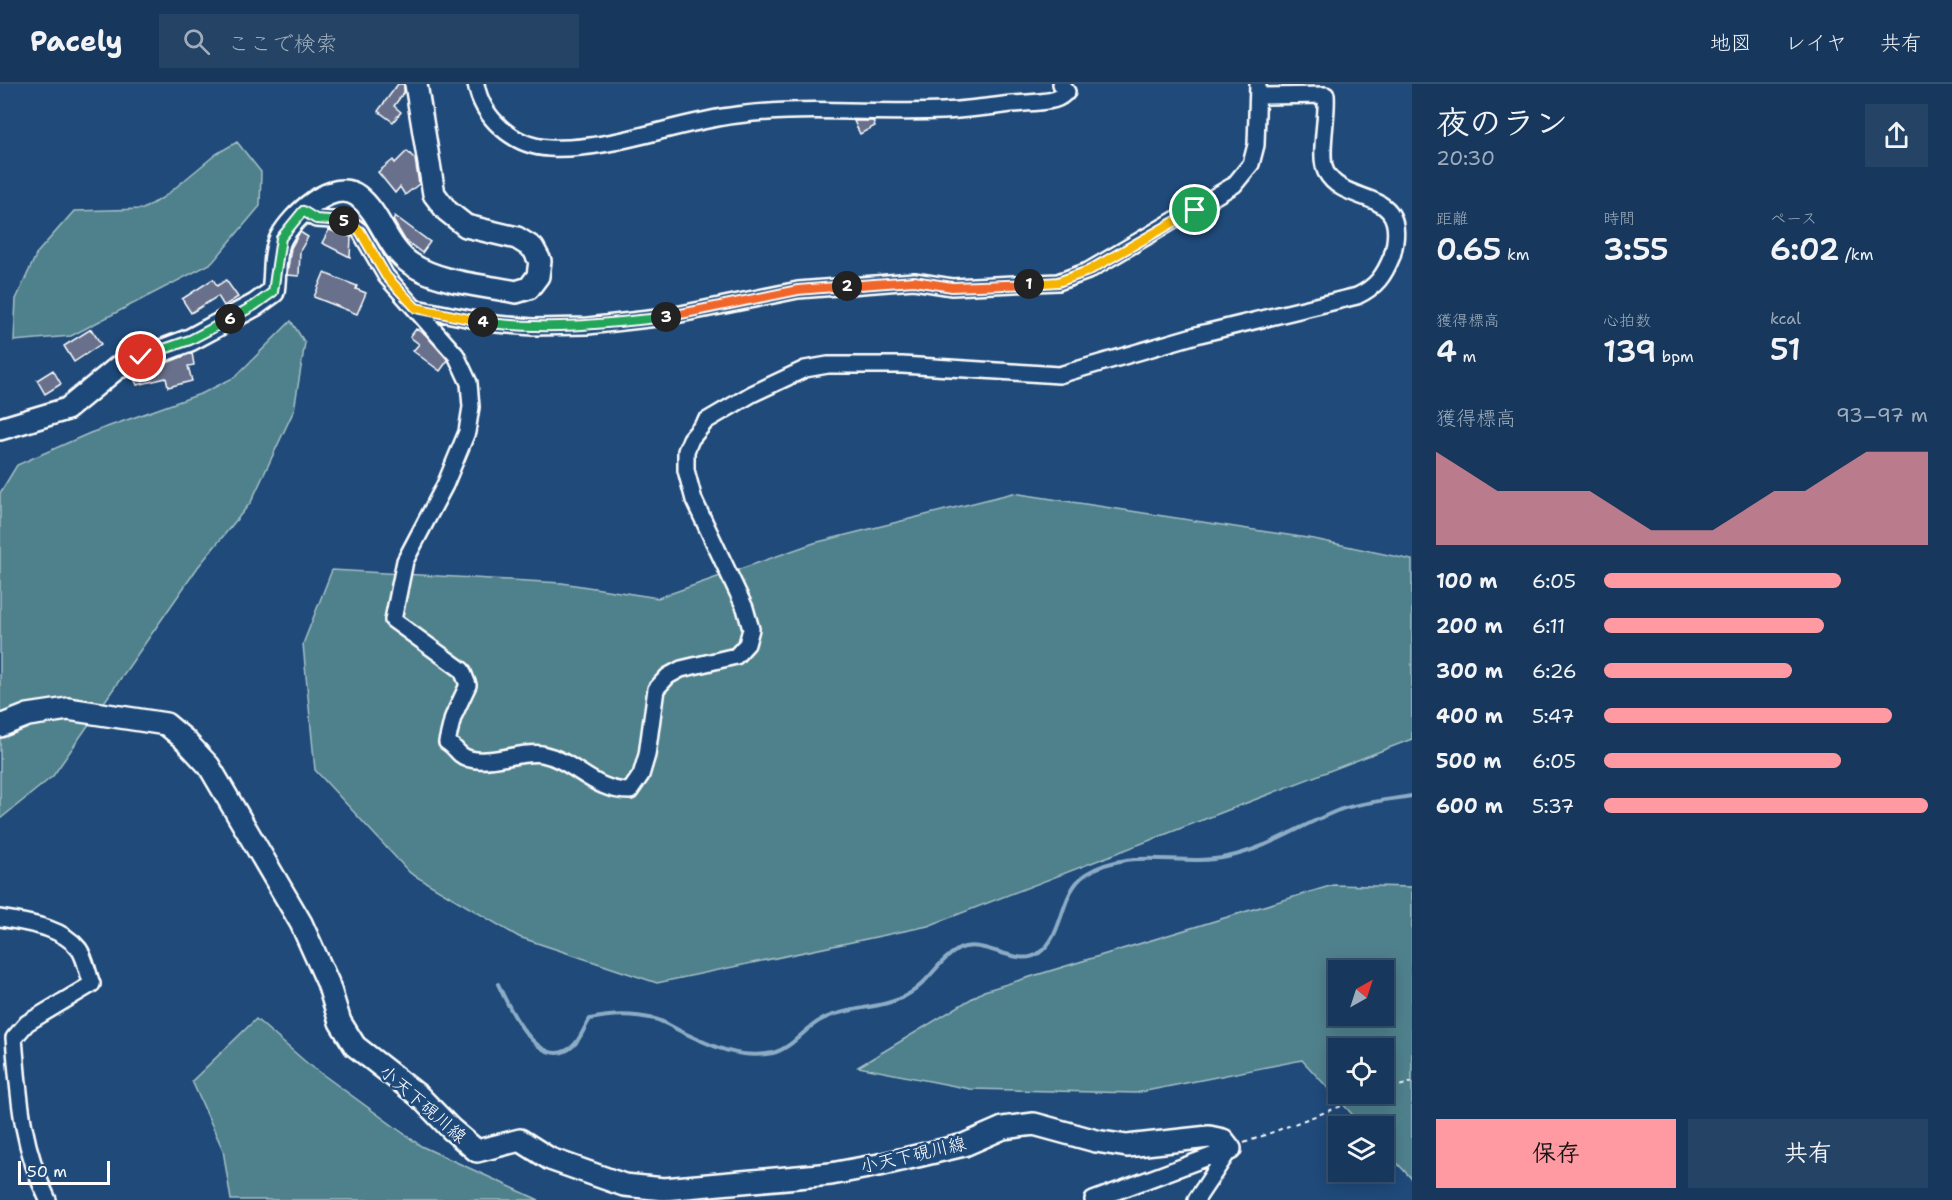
<!DOCTYPE html>
<html lang="ja">
<meta charset="utf-8">
<style>
body{margin:0;font-family:"Shantell Sans","Klee One",sans-serif;background:#244365;color:#f1f3f6;height:100vh;display:flex;flex-direction:column;font-size:22px;white-space:nowrap}
*{box-sizing:border-box;margin:0}
p{font-size:20px;color:#9eacbb}
.icon{flex:none;width:33px;height:33px;fill:none;stroke:currentColor;stroke-width:2;stroke-linecap:round;stroke-linejoin:round}
.map{position:relative;flex:1;overflow:hidden}
.sheet{display:flex;flex-direction:column;background:#17385c;width:540px}
.sheet>*{flex:none}
.needle{width:39px;rotate:39deg}
.tools{position:absolute;left:1328px;top:876px;display:grid;gap:12px}
.tools a{display:grid;place-items:center;width:66px;height:66px;border-radius:0px;background:#17385c;box-shadow:0 3px 15px #0003,0 0 0 2px #365272;font-size:30px}
.scale{position:absolute;left:18px;bottom:15px;width:92px;box-sizing:border-box;padding-left:6px;border:3px solid #fff;border-top:0;font-size:16px;line-height:21px;white-space:nowrap;color:#fff;-webkit-text-stroke:4px #1f4a7a;paint-order:stroke}
.pin{position:absolute;display:grid;place-items:center;width:51px;height:51px;color:#fff;margin:-26px;border:3px solid #fff;border-radius:50%;box-shadow:0 2px 6px #0007}
.km{position:absolute;width:30px;height:30px;margin:-15px;border-radius:50%;background:#222;color:#fff;font-size:16px;line-height:30px;text-align:center}
.round{display:grid;place-items:center;flex:none;width:63px;height:63px;border-radius:0px;background:#244365}
.headline{display:flex;align-items:center;justify-content:space-between;height:102px;padding:0 24px}
h1{font-size:33px;font-weight:600;line-height:45px}
.figures{display:grid;grid-template-columns:repeat(3,1fr);gap:9px;height:102px;padding:6px 24px}
.figures div{display:grid;align-content:center}
.figures b{font-size:30px;font-weight:600}
.figures small{font-size:16px;font-weight:400}
.figures p{font-size:16px}
.chart{height:168px;padding:12px 24px}
.chart p{display:flex;justify-content:space-between}
.chart svg{width:100%;height:108px;margin-top:6px;fill:#ff9aa2;opacity:.7}
.button{display:flex;gap:12px;margin-top:auto;padding:12px 24px}
.button a{flex:1;height:69px;border-radius:0px;background:#ff9aa2;color:#111;font-size:24px;font-weight:600;line-height:69px;text-align:center}
.button a+a{background:#244365;color:#f1f3f6}
ul{padding:0 24px;list-style:none;font-size:20px}
li{display:grid;grid-template-columns:96px 72px 1fr;align-items:center;height:45px}
li i{height:15px;border-radius:8px;background:#ff9aa2}
header{display:flex;align-items:center;gap:36px;box-sizing:border-box;height:84px;padding:0 30px;background:#17385c;border-bottom:2px solid #365272}
header strong{font-size:28px}
nav{display:flex;gap:33px;margin-inline-start:auto;font-size:21px}
.search{width:420px;height:54px;background:#244365;display:flex;align-items:center;gap:15px;box-sizing:border-box;padding:0 21px;border-radius:0px;color:#9eacbb;font-size:22px}
main{display:flex;flex:1;min-height:0}
.map>svg:first-child{display:block}
.green{fill:#4f818c;stroke:#a7c0c6;stroke-width:1.5;fill-rule:evenodd}
.lines{fill:none;stroke-linecap:round;stroke-linejoin:round}
.stream{stroke:#8dacc5;stroke-width:4}
.building{fill:#686f8c;stroke:#fff;stroke-width:1.5}
.minor-casing{stroke:#fff;stroke-width:20}
.secondary-casing{stroke:#fff;stroke-width:26}
.path{stroke:#fff;stroke-width:2;stroke-dasharray:4.5 4.5;stroke-linecap:butt}
.minor{stroke:#1f4a7a;stroke-width:15}
.secondary{stroke:#1f4a7a;stroke-width:21}
.split-1-casing{stroke:#fff;stroke-width:12}
.split-2-casing{stroke:#fff;stroke-width:12}
.split-3-casing{stroke:#fff;stroke-width:12}
.split-4-casing{stroke:#fff;stroke-width:12}
.split-5-casing{stroke:#fff;stroke-width:12}
.split-6-casing{stroke:#fff;stroke-width:12}
.split-7-casing{stroke:#fff;stroke-width:12}
.split-1{stroke:#f5b400;stroke-width:8}
.split-2{stroke:#f0652b;stroke-width:8}
.split-3{stroke:#f0652b;stroke-width:8}
.split-4{stroke:#22a559;stroke-width:8}
.split-5{stroke:#f5b400;stroke-width:8}
.split-6{stroke:#22a559;stroke-width:8}
.split-7{stroke:#22a559;stroke-width:8}
.labels{text-anchor:middle;stroke-width:5;stroke-linejoin:round;paint-order:stroke}
.street-label{font-size:18px;fill:#fff;stroke:#1f4a7a}
</style>
<header>
<strong>Pacely</strong>
<div class="search"><svg class="icon" aria-label="search" viewBox="0 0 24 24"><circle cx="10" cy="10" r="6"/><path d="M15 15l6 6"/></svg>ここで検索</div>
<nav><a>地図</a><a>レイヤ</a><a>共有</a></nav>
</header>
<main>
<div class="map">
<svg width="1412" height="1116" viewBox="0 0 1412 1116">
<rect width="100%" height="100%" fill="#1f4a7a"/>
<filter id="ink" filterUnits="userSpaceOnUse"><feTurbulence type="fractalNoise" baseFrequency=".0167" numOctaves="2"/><feDisplacementMap in="SourceGraphic" scale="12" xChannelSelector="R" yChannelSelector="G"/><feConvolveMatrix kernelMatrix="1 2 1 2 8 2 1 2 1" color-interpolation-filters="sRGB"/></filter>
<g filter="url(#ink)">
<path class="green" d="M237,58l24,30 -1,34 -48,57 -141,73 -57,5 2,-42 21,-46 37,-42 69,-2 21,-12 52,-43z
M291,237l14,22 -11,67 -43,92 -53,65 -145,209 -53,43v-326l17,-28 73,-32 113,-40 32,-16z
M1013,409l301,46 98,21v179l-484,187 -271,57 -138,-46 -109,-64 -95,-103 -12,-126 29,-74 230,13 96,15 156,-55z
M1333,801l79,2v292l-29,-31v-22h-20l-61,-66 -166,33 -166,-4 -112,-22 126,-76zM1338,886h45v46h-45zM1338,964h45v46h-45z
M256,935l51,44 114,83 118,54h-308l-8,-50 -31,-69z"/>
<g class="lines">
<path class="stream" d="M498,900c10,22 42,91 75,62 8,-7 11,-19 17,-27 21,-5 44,-5 65,0 8,2 17,8 25,12 30,14 58,29 93,22 20,-5 32,-26 50,-34 26,-13 58,-9 84,-24 21,-11 31,-35 52,-46 24,-12 59,20 80,4 26,-18 20,-61 47,-79 44,-28 94,-7 141,-17 40,-8 74,-32 112,-47 23,-8 49,-10 73,-14"/>
</g>
<path class="building" d="M398,0h6v8l-10,14 7,6 -8,10 -15,-11z
M854,37h19l2,5 -15,8z
M407,67l8,8 4,25 -14,11 -5,-8 -5,6 -17,-21 15,-12 2,3z
M395,132l35,26 -8,11 -17,-13 -12,-20z
M329,146l22,7 -1,20 -28,-14z
M300,148l8,5 -8,14 -1,25 -12,-1 4,-27z
M324,189l33,13 -1,3 10,4 -9,21 -43,-17z
M213,195l4,7 9,-6 12,17 -14,9 -6,-10 -27,17 -9,-14z
M91,245l10,15 -27,18 -10,-16z
M416,245l9,5 23,26 -8,11 -27,-20 6,-7 -9,-7z
M192,269l2,12 -6,1 4,15 -24,6 -2,-9 -29,7 -4,-9z
M53,286l8,14 -16,10 -8,-14z"/>
<g class="lines">
<g class="minor-casing">
<path id="minor" d="M476,0c6,34 37,62 73,64 63,3 126,-26 188,-33 68,-9 137,-1 206,-4 22,-1 45,-4 68,-7 10,-1 41,-1 49,-7 3,-1 4,-4 7,-5l-6,-8
M303,127l13,8 31,2 13,10 26,45 70,79 13,28 2,24 -4,25 -22,53 -40,76 -12,59 69,50 6,15 -15,32 -6,25c5,3 9,8 13,12 19,16 58,-4 82,0 34,7 50,37 88,37l11,-16 6,-20 9,-66 12,-13 13,-7 55,-13 11,-12 4,-15 -6,-21 -51,-108 -8,-30v-19l5,-12 15,-18 46,-27 53,-25 23,-4h74l157,10 141,-41 157,-38c19,-9 27,-20 35,-40 20,-72 -46,-47 -66,-84 -8,-16 2,-55 0,-77l-67,1
M416,224l80,16 37,3 55,-1 78,-9 132,-27 116,-9 38,6 106,-5 30,-11 146,-86 17,-21 5,-19 2,-61
M0,834c26,5 61,8 79,31 6,8 9,25 13,35l-65,39 -13,15c5,59 7,107 34,162
M1093,1116l137,-51
M1196,1116l34,-51"/>
</g>
<g class="secondary-casing">
<path id="secondary" d="M0,345l67,-20 50,-41 73,-28 65,-35 18,-13c3,-17 0,-39 8,-54 11,-21 52,-61 77,-42 23,18 28,51 53,68 29,19 71,21 105,28l13,-4 9,-12 2,-15 -7,-13 -16,-10 -51,-12 -19,-15 -13,-17 -18,-110
M0,642l28,-11 40,-6 98,15 18,15 25,27 92,157 27,60 12,39 15,24 64,50 32,33 26,22 43,-11 30,19 74,26 40,4 167,-15 48,-9 85,-20 39,-17 31,-4 62,17 31,5 82,-9 14,3 7,9"/>
</g>
<path class="path" d="M1383,1007l29,-9
M1244,1059l129,-49"/>
<use href="#minor" class="minor"/>
<use href="#secondary" class="secondary"/>
</g>
</g>
<g class="lines" filter="url(#ink)">
<g class="split-1-casing">
<path id="split-1" d="M1029,200l29,-2 30,-11 107,-61"/>
</g>
<g class="split-2-casing">
<path id="split-2" d="M847,202l67,-5 38,6 77,-3"/>
</g>
<g class="split-3-casing">
<path id="split-3" d="M666,233l132,-27 49,-4"/>
</g>
<g class="split-4-casing">
<path id="split-4" d="M483,238c62,9 122,2 183,-5"/>
</g>
<g class="split-5-casing">
<path id="split-5" d="M344,137l16,10 26,45 30,32 67,14"/>
</g>
<g class="split-6-casing">
<path id="split-6" d="M230,235l25,-14 18,-13 8,-54 22,-27 13,8 28,2"/>
</g>
<g class="split-7-casing">
<path id="split-7" d="M141,273l49,-17 40,-21"/>
</g>
<use href="#split-1" class="split-1"/>
<use href="#split-2" class="split-2"/>
<use href="#split-3" class="split-3"/>
<use href="#split-4" class="split-4"/>
<use href="#split-5" class="split-5"/>
<use href="#split-6" class="split-6"/>
<use href="#split-7" class="split-7"/>
</g>
<g class="labels">
<g class="street-label">
<text transform="translate(423 1020) rotate(41)" y="6">小天下硯川線</text>
<text transform="translate(913 1071) rotate(-13)" y="6">小天下硯川線</text>
</g>
</g>
</svg>
<div class="tools">
<a><svg class="needle" viewBox="-14 -14 28 28"><path d="M0-13l5 13h-10z" fill="#e53935"/><path d="M0 13l5-13h-10z" fill="#9eacbb"/></svg></a>
<a><svg class="icon" aria-label="locate" viewBox="0 0 24 24"><circle cx="12" cy="12" r="6"/><path d="M12 2v4M12 18v4M2 12h4M18 12h4"/></svg></a>
<a><svg class="icon" aria-label="layers" viewBox="0 0 24 24"><path d="M12 4l9 5-9 5-9-5zM3 14l9 5 9-5"/></svg></a>
</div>
<div class="scale">50 m</div>
<div class="pin" style="left:1195px;top:126px;background:#1e9e55"><svg class="icon" aria-label="arrive" viewBox="0 0 24 24"><path d="M6 21V4h12l-3 4 3 4H6"/></svg></div>
<div class="pin" style="left:141px;top:273px;background:#d93025"><svg class="icon" aria-label="check" viewBox="0 0 24 24"><path d="M5 12l5 5 9-10"/></svg></div>
<b class="km" style="left:1029px;top:200px">1</b>
<b class="km" style="left:847px;top:202px">2</b>
<b class="km" style="left:666px;top:233px">3</b>
<b class="km" style="left:483px;top:238px">4</b>
<b class="km" style="left:344px;top:137px">5</b>
<b class="km" style="left:230px;top:235px">6</b>
</div>
<section class="sheet">
<div class="headline"><div><h1>夜のラン</h1><p>20:30</p></div><a class="round"><svg class="icon" aria-label="share" viewBox="0 0 24 24"><path d="M12 15V3M7 8l5-5 5 5M5 13v7h14v-7"/></svg></a></div>
<div class="figures">
<div><p>距離</p><b>0.65<small> km</small></b></div>
<div><p>時間</p><b>3:55</b></div>
<div><p>ペース</p><b>6:02<small> /km</small></b></div>
</div>
<div class="figures">
<div><p>獲得標高</p><b>4<small> m</small></b></div>
<div><p>心拍数</p><b>139<small> bpm</small></b></div>
<div><p>kcal</p><b>51</b></div>
</div>
<div class="chart"><p><span>獲得標高</span>93–97 m</p>
<svg viewBox="0 0 160 44" preserveAspectRatio="none"><path d="M0 44V6L10 14L20 22L30 22L40 22L50 22L60 30L70 38L80 38L90 38L100 30L110 22L120 22L130 14L140 6L150 6L160 6V44z"/></svg>
</div>
<ul>
<li><b>100 m</b>6:05<i style="width:73%"></i></li>
<li><b>200 m</b>6:11<i style="width:68%"></i></li>
<li><b>300 m</b>6:26<i style="width:58%"></i></li>
<li><b>400 m</b>5:47<i style="width:89%"></i></li>
<li><b>500 m</b>6:05<i style="width:73%"></i></li>
<li><b>600 m</b>5:37<i style="width:100%"></i></li>
</ul>
<div class="button"><a>保存</a><a>共有</a></div>
</section>
</main>
